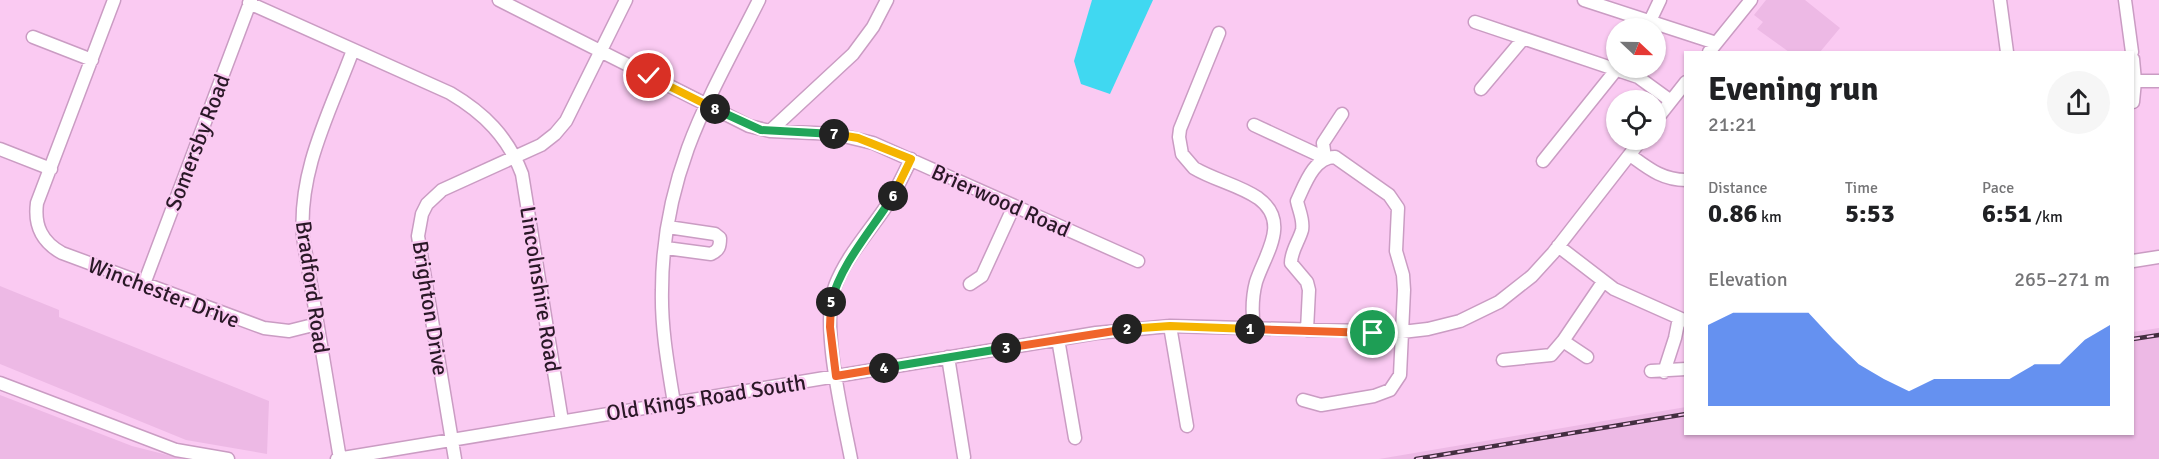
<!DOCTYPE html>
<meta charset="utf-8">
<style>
body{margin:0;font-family:Signika,sans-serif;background:#f6f6f6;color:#202124;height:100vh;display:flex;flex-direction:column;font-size:22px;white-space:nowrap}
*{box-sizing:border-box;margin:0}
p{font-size:20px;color:#757577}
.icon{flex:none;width:33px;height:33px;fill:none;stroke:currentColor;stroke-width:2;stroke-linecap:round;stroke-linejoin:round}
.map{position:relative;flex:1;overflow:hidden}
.sheet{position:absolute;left:1684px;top:51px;width:450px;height:384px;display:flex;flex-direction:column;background:#fff;border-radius:0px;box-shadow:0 2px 4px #0004}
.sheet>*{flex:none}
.needle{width:39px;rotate:112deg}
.tools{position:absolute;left:1606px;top:18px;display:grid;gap:12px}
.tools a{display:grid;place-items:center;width:60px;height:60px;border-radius:50%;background:#fff;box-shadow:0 2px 4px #0004;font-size:30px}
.pin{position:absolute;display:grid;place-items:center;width:51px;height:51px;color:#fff;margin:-26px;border:3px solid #fff;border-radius:50%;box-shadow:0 2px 6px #0007}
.km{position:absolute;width:30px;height:30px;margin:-15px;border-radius:50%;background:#222;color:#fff;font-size:16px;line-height:30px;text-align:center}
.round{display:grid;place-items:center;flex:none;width:63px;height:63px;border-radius:32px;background:#f6f6f6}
.head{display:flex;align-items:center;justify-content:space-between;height:102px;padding:0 24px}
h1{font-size:33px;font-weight:700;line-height:45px}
.metrics{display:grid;grid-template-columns:repeat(3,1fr);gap:9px;height:102px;padding:6px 24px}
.metrics div{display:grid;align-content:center}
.metrics b{font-size:26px;font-weight:700}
.metrics small{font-size:16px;font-weight:400}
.metrics p{font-size:16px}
.chart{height:168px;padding:12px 24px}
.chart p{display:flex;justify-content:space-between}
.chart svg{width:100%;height:108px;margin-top:6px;fill:#2563eb;opacity:.7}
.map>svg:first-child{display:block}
.built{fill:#edb9e5}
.water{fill:#40d8f1}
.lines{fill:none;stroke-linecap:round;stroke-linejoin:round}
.minor-casing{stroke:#ca9cc3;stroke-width:15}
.minor{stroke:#fff;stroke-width:12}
.rail-casing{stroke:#432e40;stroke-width:4.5}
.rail{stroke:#facaf2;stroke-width:2;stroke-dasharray:7;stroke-linecap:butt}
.split-1-casing{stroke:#fff;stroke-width:12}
.split-2-casing{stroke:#fff;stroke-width:12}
.split-3-casing{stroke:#fff;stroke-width:12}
.split-4-casing{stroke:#fff;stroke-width:12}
.split-5-casing{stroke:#fff;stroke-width:12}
.split-6-casing{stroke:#fff;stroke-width:12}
.split-7-casing{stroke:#fff;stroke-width:12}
.split-8-casing{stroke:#fff;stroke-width:12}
.split-9-casing{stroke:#fff;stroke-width:12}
.split-1{stroke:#f0652b;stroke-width:8}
.split-2{stroke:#f5b400;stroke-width:8}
.split-3{stroke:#f0652b;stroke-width:8}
.split-4{stroke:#22a559;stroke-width:8}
.split-5{stroke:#f0652b;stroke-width:8}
.split-6{stroke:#22a559;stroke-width:8}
.split-7{stroke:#f5b400;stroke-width:8}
.split-8{stroke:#22a559;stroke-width:8}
.split-9{stroke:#f5b400;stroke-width:8}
.labels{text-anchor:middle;stroke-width:4.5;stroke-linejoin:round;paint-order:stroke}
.street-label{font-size:22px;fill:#2a1827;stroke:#facaf2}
</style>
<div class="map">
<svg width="2159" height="459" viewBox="0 0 2159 459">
<rect width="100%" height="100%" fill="#facaf2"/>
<path class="built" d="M1766,0h39l35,28 -20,24h-31l-32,-23 6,-7 -9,-7z
M0,286l59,24v7l210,84 -2,53 -81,-14 -186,-76z
M2159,328v131h-780l307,-52v27h447v-102z
M0,395l132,51 51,13h-183z"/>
<path class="water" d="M1092,0h61l-43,94 -29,-10 -7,-23z"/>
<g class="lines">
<g class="minor-casing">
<path id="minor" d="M114,0l-77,203c-3,23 5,39 25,50l202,75 25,3 28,-7
M499,0l250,126 21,5 65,3 38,9 265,118
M1584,0l132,43
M2000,0l7,52
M2125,0l7,52
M249,3l201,90c34,20 58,44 72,81l40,247
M1650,21l10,-21
M1475,22l163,55 33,24
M1219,33l-39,96 -1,8 3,17 12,14c20,12 45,17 64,30 33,24 7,56 -2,84 -4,15 -4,32 -2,47
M33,37l59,23
M1709,52l42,-52
M2133,59l2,22 -2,21
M2135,81h24
M1481,89l42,-50
M1656,120l30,-38
M1254,125l71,33
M770,131l83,-77 20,-27 14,-27
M0,149l51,20
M1630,155c18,13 32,25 56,25
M1325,158l-2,-15 19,-29
M1543,161l73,-91
M1558,246l56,43 72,32
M666,248l45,6c8,-4 9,-7 9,-16l-5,-4 -47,-7
M2133,261l26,-4
M144,284l107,-284
M970,284l12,-8 32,-70
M1170,326l17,100
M1058,339l17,99
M1563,341l24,16
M948,357l16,100
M1503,360l48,-5 12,-14 40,-59
M1651,371l35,-2
M1664,372l11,-34 4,-20
M0,383l176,67 52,9
M1303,400l18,5 53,-9 16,-6 10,-15 4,-85 -1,-15 -7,-24 2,-43 -9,-13 -54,-38c-21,0 -30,27 -38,44 2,10 7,19 5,29 -3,11 -11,21 -11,33l16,19 2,8 -2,40
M674,403c-6,-37 -13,-75 -12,-113 0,-47 10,-98 26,-142 19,-51 47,-100 71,-148
M337,459l759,-126 74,-7 232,6 26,-3 32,-8 39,-19 33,-26 21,-23 88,-113
M340,459l-37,-222c-5,-67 27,-125 50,-187
M455,459l-37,-223 4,-22 5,-10 15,-14 99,-45 14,-11 11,-13 60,-121
M851,459c-8,-42 -31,-136 -16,-173 11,-29 33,-53 50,-78 10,-15 18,-32 26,-49"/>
</g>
<use href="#minor" class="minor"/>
<g class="rail-casing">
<path id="rail" d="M2133,339l26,-4
M1416,459l270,-45"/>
</g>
<use href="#rail" class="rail"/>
</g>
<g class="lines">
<g class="split-1-casing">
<path id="split-1" d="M1250,329l123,4"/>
</g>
<g class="split-2-casing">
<path id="split-2" d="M1127,329l43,-3 80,3"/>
</g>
<g class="split-3-casing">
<path id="split-3" d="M1006,348l121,-19"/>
</g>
<g class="split-4-casing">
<path id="split-4" d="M884,368l122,-20"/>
</g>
<g class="split-5-casing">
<path id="split-5" d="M831,302l-1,25 6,49 48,-8"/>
</g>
<g class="split-6-casing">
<path id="split-6" d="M831,302c11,-40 40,-71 62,-106"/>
</g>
<g class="split-7-casing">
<path id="split-7" d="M834,134l24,4 53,21 -18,37"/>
</g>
<g class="split-8-casing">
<path id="split-8" d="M715,109l46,21 73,4"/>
</g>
<g class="split-9-casing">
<path id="split-9" d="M649,76l66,33"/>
</g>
<use href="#split-1" class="split-1"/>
<use href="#split-2" class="split-2"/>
<use href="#split-3" class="split-3"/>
<use href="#split-4" class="split-4"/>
<use href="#split-5" class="split-5"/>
<use href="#split-6" class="split-6"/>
<use href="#split-7" class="split-7"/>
<use href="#split-8" class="split-8"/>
<use href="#split-9" class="split-9"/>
</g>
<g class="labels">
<g class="street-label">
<text transform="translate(197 142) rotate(-69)" y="8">Somersby Road</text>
<text transform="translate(1001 200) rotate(24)" y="8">Brierwood Road</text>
<text transform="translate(313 287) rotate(82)" y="8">Bradford Road</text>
<text transform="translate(541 289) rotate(81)" y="8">Lincolnshire Road</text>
<text transform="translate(164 292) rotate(21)" y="8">Winchester Drive</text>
<text transform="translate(431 308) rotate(81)" y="8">Brighton Drive</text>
<text transform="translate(706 397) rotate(-9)" y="8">Old Kings Road South</text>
</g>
</g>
</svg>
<div class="tools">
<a><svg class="needle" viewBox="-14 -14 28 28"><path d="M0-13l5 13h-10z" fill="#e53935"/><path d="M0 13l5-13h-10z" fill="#757577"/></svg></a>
<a><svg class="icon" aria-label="locate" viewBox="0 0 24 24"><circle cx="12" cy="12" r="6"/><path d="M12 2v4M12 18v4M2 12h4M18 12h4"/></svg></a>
</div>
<div class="pin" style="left:1373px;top:333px;background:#1e9e55"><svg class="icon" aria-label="arrive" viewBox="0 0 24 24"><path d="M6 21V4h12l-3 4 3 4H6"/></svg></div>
<div class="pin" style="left:649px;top:76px;background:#d93025"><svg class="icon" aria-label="check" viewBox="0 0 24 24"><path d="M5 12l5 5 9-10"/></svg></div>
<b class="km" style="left:1250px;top:329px">1</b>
<b class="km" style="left:1127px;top:329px">2</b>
<b class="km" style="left:1006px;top:348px">3</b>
<b class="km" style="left:884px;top:368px">4</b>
<b class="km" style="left:831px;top:302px">5</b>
<b class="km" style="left:893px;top:196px">6</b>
<b class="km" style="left:834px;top:134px">7</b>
<b class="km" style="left:715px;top:109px">8</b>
<section class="sheet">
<div class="head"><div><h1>Evening run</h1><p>21:21</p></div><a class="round"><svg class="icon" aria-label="share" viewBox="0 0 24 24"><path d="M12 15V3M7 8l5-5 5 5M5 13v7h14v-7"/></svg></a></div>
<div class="metrics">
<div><p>Distance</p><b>0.86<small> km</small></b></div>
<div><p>Time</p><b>5:53</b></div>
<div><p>Pace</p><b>6:51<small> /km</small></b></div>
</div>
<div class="chart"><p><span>Elevation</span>265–271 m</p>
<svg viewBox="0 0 160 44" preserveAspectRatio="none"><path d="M0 44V11L10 6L20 6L30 6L40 6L50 17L60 27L70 33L80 38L90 33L100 33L110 33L120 33L130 27L140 27L150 17L160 11V44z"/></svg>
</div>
</section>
</div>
